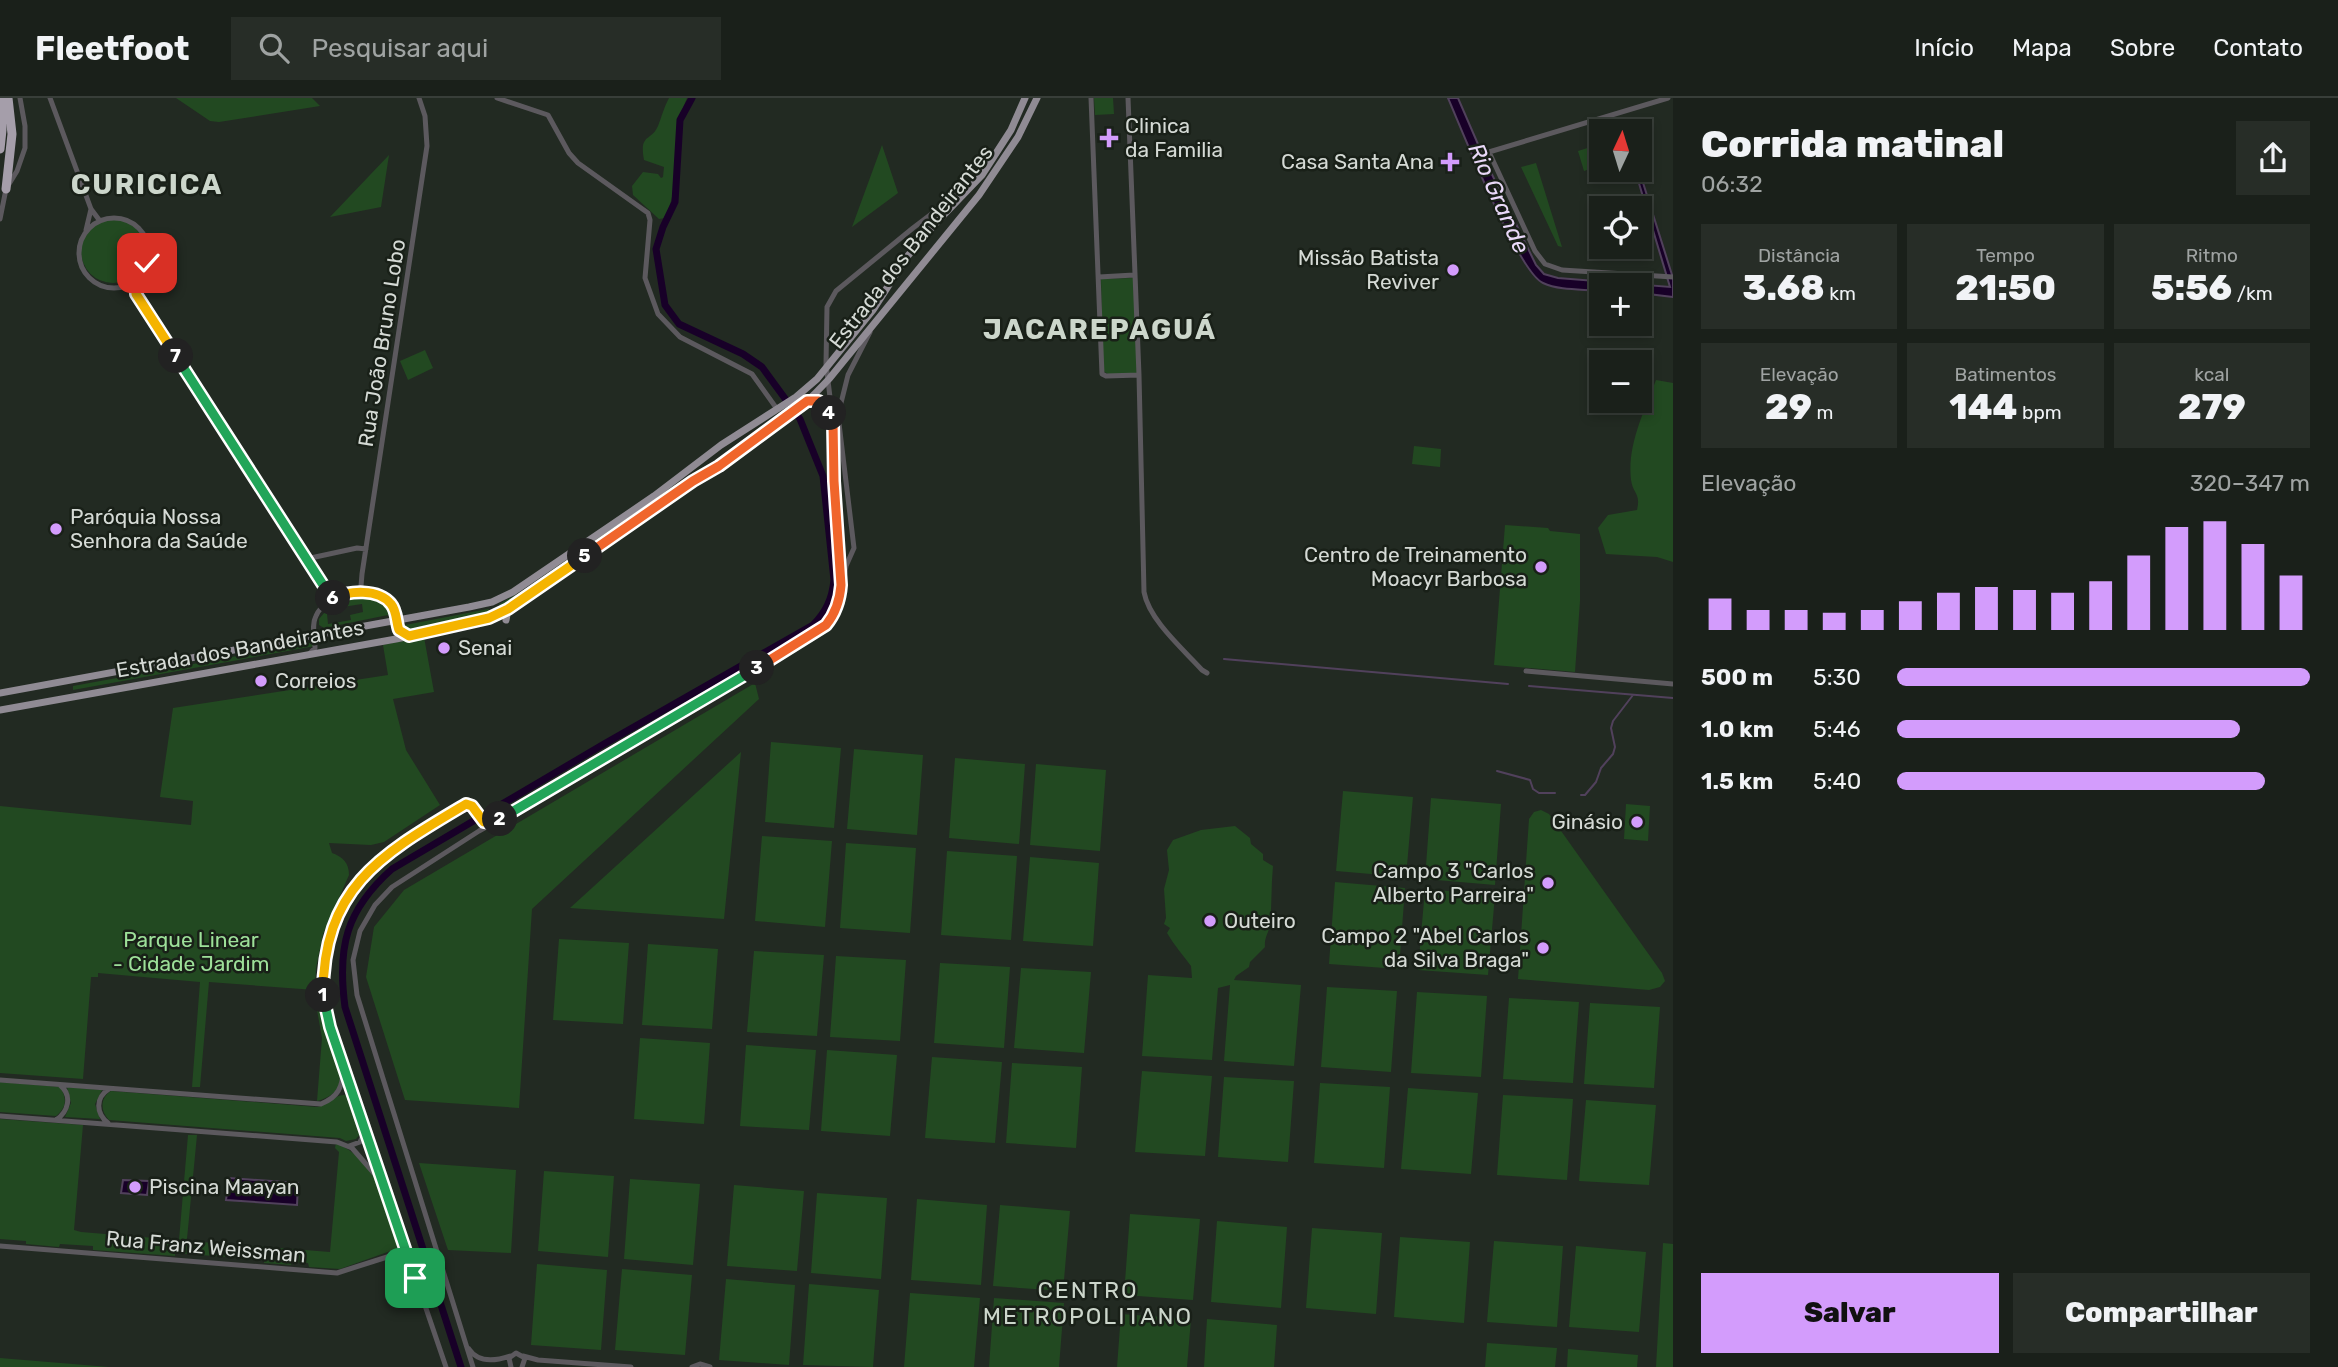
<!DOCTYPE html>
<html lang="pt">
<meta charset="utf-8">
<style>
body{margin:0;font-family:Rubik,sans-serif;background:#272d27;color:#f1f3f6;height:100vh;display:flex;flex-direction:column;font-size:26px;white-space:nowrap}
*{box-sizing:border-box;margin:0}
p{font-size:23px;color:#9fa3a2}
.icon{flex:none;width:38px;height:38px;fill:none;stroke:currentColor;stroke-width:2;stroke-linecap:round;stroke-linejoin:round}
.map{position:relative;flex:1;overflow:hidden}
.panel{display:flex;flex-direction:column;background:#1a201a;width:665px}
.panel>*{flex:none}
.needle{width:46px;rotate:4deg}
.fabs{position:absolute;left:1589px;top:21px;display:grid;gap:14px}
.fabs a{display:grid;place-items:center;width:63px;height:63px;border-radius:0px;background:#1a201a;box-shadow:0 4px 10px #0003,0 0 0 2px #383e39;font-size:35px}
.pin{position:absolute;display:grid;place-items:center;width:60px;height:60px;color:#fff;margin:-30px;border-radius:14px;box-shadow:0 4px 10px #0006}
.km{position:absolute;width:35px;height:35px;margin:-18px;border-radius:50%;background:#222;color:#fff;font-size:19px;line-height:35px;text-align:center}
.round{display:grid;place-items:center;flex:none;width:74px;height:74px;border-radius:0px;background:#272d27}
.summary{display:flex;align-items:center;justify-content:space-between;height:119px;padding:0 28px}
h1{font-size:38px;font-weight:800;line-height:52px}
.stats{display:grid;grid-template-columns:repeat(3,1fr);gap:10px;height:119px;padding:7px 28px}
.stats div{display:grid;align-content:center;border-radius:0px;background:#272d27;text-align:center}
.stats b{font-size:35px;font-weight:800}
.stats small{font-size:19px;font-weight:400}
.stats p{font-size:19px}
.chart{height:196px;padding:14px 28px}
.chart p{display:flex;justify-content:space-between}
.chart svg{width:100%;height:126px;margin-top:7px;stroke:#d39cfc;stroke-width:6}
.button{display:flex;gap:14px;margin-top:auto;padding:14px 28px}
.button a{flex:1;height:80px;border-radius:0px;background:#d39cfc;color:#111;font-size:28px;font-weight:800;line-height:80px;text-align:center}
.button a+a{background:#272d27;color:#f1f3f6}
ul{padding:0 28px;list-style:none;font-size:23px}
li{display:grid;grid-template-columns:112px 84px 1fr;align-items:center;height:52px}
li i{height:18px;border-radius:9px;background:#d39cfc}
header{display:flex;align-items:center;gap:42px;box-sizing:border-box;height:98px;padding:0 35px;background:#1a201a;border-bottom:2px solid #383e39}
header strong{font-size:33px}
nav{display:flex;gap:38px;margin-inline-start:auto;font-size:24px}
.search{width:490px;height:63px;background:#272d27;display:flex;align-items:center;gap:18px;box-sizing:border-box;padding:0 24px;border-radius:0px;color:#9fa3a2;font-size:26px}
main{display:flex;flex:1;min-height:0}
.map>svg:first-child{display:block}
.green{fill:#224921;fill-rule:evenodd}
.water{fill:#180028;stroke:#51415c;stroke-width:2}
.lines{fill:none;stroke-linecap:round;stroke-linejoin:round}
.stream{stroke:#51415c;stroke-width:2}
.river{stroke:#180028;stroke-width:7}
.tertiary{stroke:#5c595e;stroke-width:5}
.primary{stroke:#908b94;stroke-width:7}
.motorway{stroke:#a59eaa;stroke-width:9}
.split-1-casing{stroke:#fff;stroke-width:14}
.split-2-casing{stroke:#fff;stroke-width:14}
.split-3-casing{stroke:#fff;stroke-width:14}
.split-4-casing{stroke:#fff;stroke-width:14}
.split-5-casing{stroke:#fff;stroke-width:14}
.split-6-casing{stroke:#fff;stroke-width:14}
.split-7-casing{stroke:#fff;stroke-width:14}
.split-8-casing{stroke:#fff;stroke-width:14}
.split-1{stroke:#22a559;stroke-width:9}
.split-2{stroke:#f5b400;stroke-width:9}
.split-3{stroke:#22a559;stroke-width:9}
.split-4{stroke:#f0652b;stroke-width:9}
.split-5{stroke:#f0652b;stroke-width:9}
.split-6{stroke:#f5b400;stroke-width:9}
.split-7{stroke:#22a559;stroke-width:9}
.split-8{stroke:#f5b400;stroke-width:9}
.poi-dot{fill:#d39cfc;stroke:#192018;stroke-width:2.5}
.labels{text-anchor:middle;stroke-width:5;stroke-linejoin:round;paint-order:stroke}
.poi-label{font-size:21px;fill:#d5dad5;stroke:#192018;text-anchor:start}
.street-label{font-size:21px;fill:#d5dad5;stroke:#192018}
.park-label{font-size:21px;fill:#9de099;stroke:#192018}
.water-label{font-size:23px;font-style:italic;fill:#e9d8f8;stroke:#192018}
.neighbourhood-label{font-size:23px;letter-spacing:2px;fill:#ccd6cb;stroke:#192018}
.district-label{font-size:28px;font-weight:bold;letter-spacing:2px;fill:#ccd6cb;stroke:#192018}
</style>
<header>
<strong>Fleetfoot</strong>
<div class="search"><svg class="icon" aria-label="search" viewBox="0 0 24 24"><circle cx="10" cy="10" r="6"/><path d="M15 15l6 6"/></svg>Pesquisar aqui</div>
<nav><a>Início</a><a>Mapa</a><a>Sobre</a><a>Contato</a></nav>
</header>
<main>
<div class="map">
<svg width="1673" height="1269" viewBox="0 0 1673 1269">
<rect width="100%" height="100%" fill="#222a22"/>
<path class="green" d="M176,0h136l8,8 -101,16 -9,-1z
M669,0h18c-18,39 -4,82 -22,120l-6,1 -26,-24 -1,-9 11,-14 15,2 3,4 2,-1 1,-10 -20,-7c-5,-27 7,-18 14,-34 4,-10 6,-19 11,-28z
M1094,0h19l1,16 -19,1z
M1600,46l1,21 -17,6 -6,-20z
M882,47l16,48 -46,34z
M389,57l-8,52 -51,10z
M1536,65l26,84 -4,-1 -37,-79z
M81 153a32 32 0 1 1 64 0a32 32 0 1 1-64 0Z
M1133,180l6,97h-29l-7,-4 -2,-92z
M425,252l8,18 -25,12 -8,-19z
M1656,282l17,3v179l-16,-5 -51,-3 -8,-26 10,-13 29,-5c4,-17 -4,-16 -6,-30 -4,-35 13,-68 25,-100z
M1414,348l27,3 -1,18 -28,-3z
M663,394l2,3 -164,112 -2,-3 26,-14z
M1505,427l43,3 2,3 30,3v67l-5,71 -81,-7z
M362,499l16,4 7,4 4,6 -1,4 -64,13 -5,-3v-6c11,-14 25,-21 43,-22zM362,506l1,8 -13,3 1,5 -23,4 -1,-10 10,-2 -1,-4z
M488,511l5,4 -15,5 -71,12 -2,-5z
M424,539l10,55 -41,7 13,51 34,55 -56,37 -13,3 -42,-2 3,10c11,4 17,10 17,22l-26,59 -7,34 -1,22 -106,-8 -9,105h-8l8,-105 -102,-9v4h-7l-8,102 -83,-6v-267l191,19 2,-24 -33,-4 13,-89 215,-33 -5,-30z
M314,544l1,4 -242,44v-4z
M755,585l4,16 -227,210 -13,199 -114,-8 -39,-123 8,-50 30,-37z
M771,644l70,6 -7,80 -69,-6z
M854,651l69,6 -6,80 -70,-6z
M741,654l-17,167 -154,-11z
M955,660l70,6 -6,80 -70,-6z
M1036,666l70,6 -6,81 -70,-6z
M1343,693l70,6 -7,80 -70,-6z
M1431,700l70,6 -6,81 -70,-6z
M1626,706l24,2 -2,35 -24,-2z
M1541,712l8,4 113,159 3,8 -5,6 -11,3 -131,-11 11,-160 5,-7z
M1235,728l15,12 1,6 12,10v6l10,6c-2,19 -1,39 -3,58 -1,9 -6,13 -5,23l-15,15 -1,5 -13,9 -2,4 67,5 -7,81 -70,-5 6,-76 -12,3 -6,72 -70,-4 6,-81 44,3 -1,-12c-8,-11 -17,-21 -24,-33l3,-5 -6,-4 2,-6 -2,-29 5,-19 -2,-20 6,-10 28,-10z
M762,738l70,5 -7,86 -70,-6z
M846,745l70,5 -6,85 -70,-5z
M947,753l70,5 -6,84 -70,-5z
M1030,759l69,6 -6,83 -70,-5z
M1335,784l70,6 -6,81 -70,-5z
M1425,791l70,6 -7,80 -70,-5z
M559,841l70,4 -6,81 -70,-4z
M648,846l70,5 -6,80 -70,-4z
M754,853l70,4 -7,81 -70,-4z
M836,858l70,4 -6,81 -70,-4z
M940,865l70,4 -6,81 -70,-5z
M1021,870l70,4 -7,81 -70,-5z
M1327,889l70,4 -6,81 -70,-5z
M1417,894l70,4 -6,81 -70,-4z
M321,900c3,13 6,26 10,38 8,26 23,55 -14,65l5,-63 -7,-39z
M1509,900l70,4 -6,81 -70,-4z
M1590,905l70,4 -6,81 -70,-4z
M640,940l70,5 -6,81 -70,-5z
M746,947l70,5 -7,80 -69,-4z
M827,952l70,5 -7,81 -69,-5z
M932,959l70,5 -7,81 -70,-5z
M1012,965l70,4 -6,81 -70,-5z
M1142,973l70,5 -7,80 -70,-4z
M1224,979l70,4 -6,81 -70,-5z
M0,984l60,5c7,11 7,20 -4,29l-56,-4z
M1320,985l70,4 -6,81 -70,-5z
M67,989l35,3 -7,14 5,15 -35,-2 6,-14z
M1408,990l70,5 -7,81 -70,-5z
M111,993l206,16c13,-2 19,-16 32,-11l12,37 -5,6 -10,2 -6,-3 -231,-18c-9,-9 -9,-22 2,-29z
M1503,997l70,4 -6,81 -70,-5z
M1586,1002l70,5 -7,80 -70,-4z
M0,1021l83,6 -9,105 7,2 98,8 9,-105h9l-10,104 2,2 141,11 9,-100 -4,-4 1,-5c37,15 60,64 64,102l-4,4 -56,20 -31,-2 -1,-4 -16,-1 -1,3 -27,-2v-3l-89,-7v3l-82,-6v-4l-33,-2 -1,3 -33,-3v-3l-26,-2z
M419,1065l97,7 -5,83 -63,-3z
M544,1073l70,5 -6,81 -70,-6z
M630,1081l70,5 -7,81 -69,-6z
M734,1087l70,6 -7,80 -70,-5z
M817,1095l70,5 -6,81 -70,-6z
M917,1101l70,6 -6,80 -70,-5z
M1000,1107l70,6 -7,80 -70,-5z
M1130,1116l70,5 -7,81 -69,-5z
M1217,1123l70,6 -6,81 -70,-6z
M1312,1130l70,5 -6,81 -70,-6z
M1400,1139l70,5 -6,81 -70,-6z
M1494,1143l69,5 -6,81 -70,-5z
M1663,1145l10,1v123h-17z
M1576,1148l70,6 -7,80 -70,-5z
M537,1166l70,6 -6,80 -70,-5z
M622,1171l70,6 -7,80 -70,-5z
M726,1181l69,6 -6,80 -70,-5z
M809,1186l70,6 -6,77 -70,-2z
M910,1195l70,5 -6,69h-70z
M994,1200l70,5 -5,64h-70z
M1121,1216l70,5 -4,48h-70z
M1207,1221l70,6 -3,42h-70z
M1487,1245l70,5 -2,19h-70z
M1568,1251l70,6 -1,12h-70z
M0,1260l109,9h-109z"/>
<path class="water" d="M1448,0h10l26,60 52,107 8,9 14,4 112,9 -35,-117h4l34,108v19l-33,-4v-8h-39v6c-18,-2 -41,0 -58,-8 -25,-11 -81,-153 -95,-185z
M229,1080l69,5 -1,22 -71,-5z
M123,1082l26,1 -2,14 -26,-2z"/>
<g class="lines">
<path class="stream" d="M1224,561l284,25
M1529,588l144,12
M1497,673l33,9 3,9 6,4h16
M1581,697h4l11,-13 5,-14 12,-14 2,-7 -4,-19 2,-7 20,-26"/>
<path class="river" d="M461,1269l-116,-360c-8,-60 1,-97 47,-138l212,-125 209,-119c13,-13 19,-26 21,-45l-11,-104 -23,-57 -38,-52 -19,-13 -64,-30 -14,-19 -9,-56 7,-22 12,-25 5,-82 12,-22"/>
<path class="tertiary" d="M50,0l41,111 9,12
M497,0l51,17 21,38 9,10 70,50 2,7 -5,58 13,36 22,23 72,37 25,35
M1091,0l11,276 4,2 33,-1
M1128,0l11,277 5,217c5,28 39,57 58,78l5,3
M1668,0l-179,54 46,99 10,13 17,6 111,7
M79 155a35 35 0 1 1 70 0a35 35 0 1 1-70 0Z
M0,121l6,-30 11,-18 8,-23v-22l-5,-28
M86,132l5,-21
M1099,179l35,-2
M125,187l12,9 190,297v12
M306,461l51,-11 9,1
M841,485l-7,-102 -1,-59 -7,-58 1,-57 9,-16 77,-63 54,-41
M364,494l-3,-6 1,-12 65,-428 -2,-30 -6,-18
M309,556l6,-6c0,-10 -4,-23 1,-32 10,-24 58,-35 75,-12 6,7 5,18 8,26l10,6
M1526,573l147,13
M0,982l321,24c17,-7 22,-17 22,-35
M0,1018l337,26 15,6 27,31
M56,1022c12,-8 17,-24 4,-35
M108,1025c-12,-10 -13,-25 1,-34
M349,1048l11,-4 5,-11
M0,1148l337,27 69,-22
M469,1251c9,14 26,12 41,7
M523,1258l15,4 93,7
M446,1269l-116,-340c-18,-64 6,-132 57,-174 24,-19 53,-33 79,-49l6,3 9,14 12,2
M473,1269l-116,-372 -4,-35 7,-29 15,-26 17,-18 87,-56 126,-72 207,-124 18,-15 10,-19 6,-35 8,-18 -16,-133 10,-40 22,-43
M511,1269l-2,-9 7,-5 9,5 -3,9
M692,1269l8,-3 10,3"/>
<path class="primary" d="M807,303c16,-3 21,9 26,21
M506,522l2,-11
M0,595l469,-86 23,-5 21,-10 141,-96 67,-51 75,-48 21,-18 56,-69 33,-52 27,-32 49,-51 29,-45 14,-32
M0,612l396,-71 82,-17 30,-13 185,-128c48,-28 99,-61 136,-102l150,-184 39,-58 19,-39"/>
<path class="motorway" d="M0,51l2,-19 -1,-32
M6,91l6,-55 -4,-36"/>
</g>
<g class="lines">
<g class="split-1-casing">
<path id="split-1" d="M323,897l7,32 85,251"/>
</g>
<g class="split-2-casing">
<path id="split-2" d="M323,897c0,-109 59,-141 143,-191l6,2 12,16 9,1 7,-4"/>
</g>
<g class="split-3-casing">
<path id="split-3" d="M500,721l257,-151"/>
</g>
<g class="split-4-casing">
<path id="split-4" d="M757,570l69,-43c9,-11 14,-26 15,-40l-7,-104 -1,-59 -4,-9"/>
</g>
<g class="split-5-casing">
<path id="split-5" d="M585,458l108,-75 26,-15 88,-65h12l10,12"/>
</g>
<g class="split-6-casing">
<path id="split-6" d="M333,500c16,-7 45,-10 58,6 6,7 5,18 8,26l10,6 80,-18 19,-9 77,-53"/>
</g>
<g class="split-7-casing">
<path id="split-7" d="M176,258l151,235v12l6,-5"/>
</g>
<g class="split-8-casing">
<path id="split-8" d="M147,165l-12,17 1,14 40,62"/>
</g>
<use href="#split-1" class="split-1"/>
<use href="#split-2" class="split-2"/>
<use href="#split-3" class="split-3"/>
<use href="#split-4" class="split-4"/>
<use href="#split-5" class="split-5"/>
<use href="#split-6" class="split-6"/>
<use href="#split-7" class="split-7"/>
<use href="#split-8" class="split-8"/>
</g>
<g class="poi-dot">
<path d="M1105.5 29.5h7v7h7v7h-7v7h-7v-7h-7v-7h7z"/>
<path d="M1446.5 53.5h7v7h7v7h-7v7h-7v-7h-7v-7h7z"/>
<circle cx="1453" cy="172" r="7"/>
<circle cx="56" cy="431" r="7"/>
<circle cx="1541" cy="469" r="7"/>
<circle cx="444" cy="550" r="7"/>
<circle cx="261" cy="583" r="7"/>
<circle cx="1637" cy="724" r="7"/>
<circle cx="1548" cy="785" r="7"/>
<circle cx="1210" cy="823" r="7"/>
<circle cx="1543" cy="850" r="7"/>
<circle cx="135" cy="1089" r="7"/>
</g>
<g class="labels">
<g class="poi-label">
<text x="1125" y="35">Clinica<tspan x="1125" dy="24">da Familia</tspan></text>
<text x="1434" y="71" text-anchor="end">Casa Santa Ana</text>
<text x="1439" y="167" text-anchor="end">Missão Batista<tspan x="1439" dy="24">Reviver</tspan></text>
<text x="70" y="426">Paróquia Nossa<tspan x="70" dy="24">Senhora da Saúde</tspan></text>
<text x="1527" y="464" text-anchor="end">Centro de Treinamento<tspan x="1527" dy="24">Moacyr Barbosa</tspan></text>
<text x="458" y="557">Senai</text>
<text x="275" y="590">Correios</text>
<text x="1623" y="731" text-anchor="end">Ginásio</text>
<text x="1534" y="780" text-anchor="end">Campo 3 "Carlos<tspan x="1534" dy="24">Alberto Parreira"</tspan></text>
<text x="1224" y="830">Outeiro</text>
<text x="1529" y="845" text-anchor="end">Campo 2 "Abel Carlos<tspan x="1529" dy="24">da Silva Braga"</tspan></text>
<text x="149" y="1096">Piscina Maayan</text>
</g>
<g class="street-label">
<text transform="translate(911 149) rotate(-52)" y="7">Estrada dos Bandeirantes</text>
<text transform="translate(382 245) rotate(-81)" y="7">Rua João Bruno Lobo</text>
<text transform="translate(240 551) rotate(-10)" y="7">Estrada dos Bandeirantes</text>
<text transform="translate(206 1149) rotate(5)" y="7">Rua Franz Weissman</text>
</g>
<g class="park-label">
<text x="191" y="849">Parque Linear<tspan x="191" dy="24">- Cidade Jardim</tspan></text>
</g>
<g class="water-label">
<text transform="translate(1499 100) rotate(66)" y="8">Rio Grande</text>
</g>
<g class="neighbourhood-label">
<text x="1088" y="1200">CENTRO<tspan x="1088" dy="26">METROPOLITANO</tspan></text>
</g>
<g class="district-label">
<text x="147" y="96">CURICICA</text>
<text x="1100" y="241">JACAREPAGUÁ</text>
</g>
</g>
</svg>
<div class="fabs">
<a><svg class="needle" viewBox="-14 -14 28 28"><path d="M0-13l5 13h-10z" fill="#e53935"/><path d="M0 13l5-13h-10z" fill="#9fa3a2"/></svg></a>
<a><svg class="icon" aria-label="locate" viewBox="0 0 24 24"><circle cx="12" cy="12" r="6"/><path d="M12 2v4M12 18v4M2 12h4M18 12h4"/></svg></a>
<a>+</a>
<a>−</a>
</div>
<div class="pin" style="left:415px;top:1180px;background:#1e9e55"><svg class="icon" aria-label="arrive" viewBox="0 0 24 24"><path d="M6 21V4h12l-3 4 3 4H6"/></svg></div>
<div class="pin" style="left:147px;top:165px;background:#d93025"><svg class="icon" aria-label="check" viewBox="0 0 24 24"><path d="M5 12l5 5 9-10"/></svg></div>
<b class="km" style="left:323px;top:897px">1</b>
<b class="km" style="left:500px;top:721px">2</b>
<b class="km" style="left:757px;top:570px">3</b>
<b class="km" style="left:829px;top:315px">4</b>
<b class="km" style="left:585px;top:458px">5</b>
<b class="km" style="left:333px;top:500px">6</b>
<b class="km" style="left:176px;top:258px">7</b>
</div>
<section class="panel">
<div class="summary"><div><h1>Corrida matinal</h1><p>06:32</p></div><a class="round"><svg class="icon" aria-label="share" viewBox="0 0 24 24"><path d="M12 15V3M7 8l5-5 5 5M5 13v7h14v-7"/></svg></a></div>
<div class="stats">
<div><p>Distância</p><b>3.68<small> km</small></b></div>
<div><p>Tempo</p><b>21:50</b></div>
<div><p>Ritmo</p><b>5:56<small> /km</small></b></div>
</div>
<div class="stats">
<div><p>Elevação</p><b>29<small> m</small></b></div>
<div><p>Batimentos</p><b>144<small> bpm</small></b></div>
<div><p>kcal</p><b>279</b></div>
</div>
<div class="chart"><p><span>Elevação</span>320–347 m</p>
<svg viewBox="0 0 160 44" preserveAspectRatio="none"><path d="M5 44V33M15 44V37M25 44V37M35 44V38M45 44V37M55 44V34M65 44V31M75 44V29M85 44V30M95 44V31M105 44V27M115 44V18M125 44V8M135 44V6M145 44V14M155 44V25"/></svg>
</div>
<ul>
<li><b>500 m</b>5:30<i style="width:100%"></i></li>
<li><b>1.0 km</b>5:46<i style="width:83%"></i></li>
<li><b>1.5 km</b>5:40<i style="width:89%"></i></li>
</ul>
<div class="button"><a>Salvar</a><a>Compartilhar</a></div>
</section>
</main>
